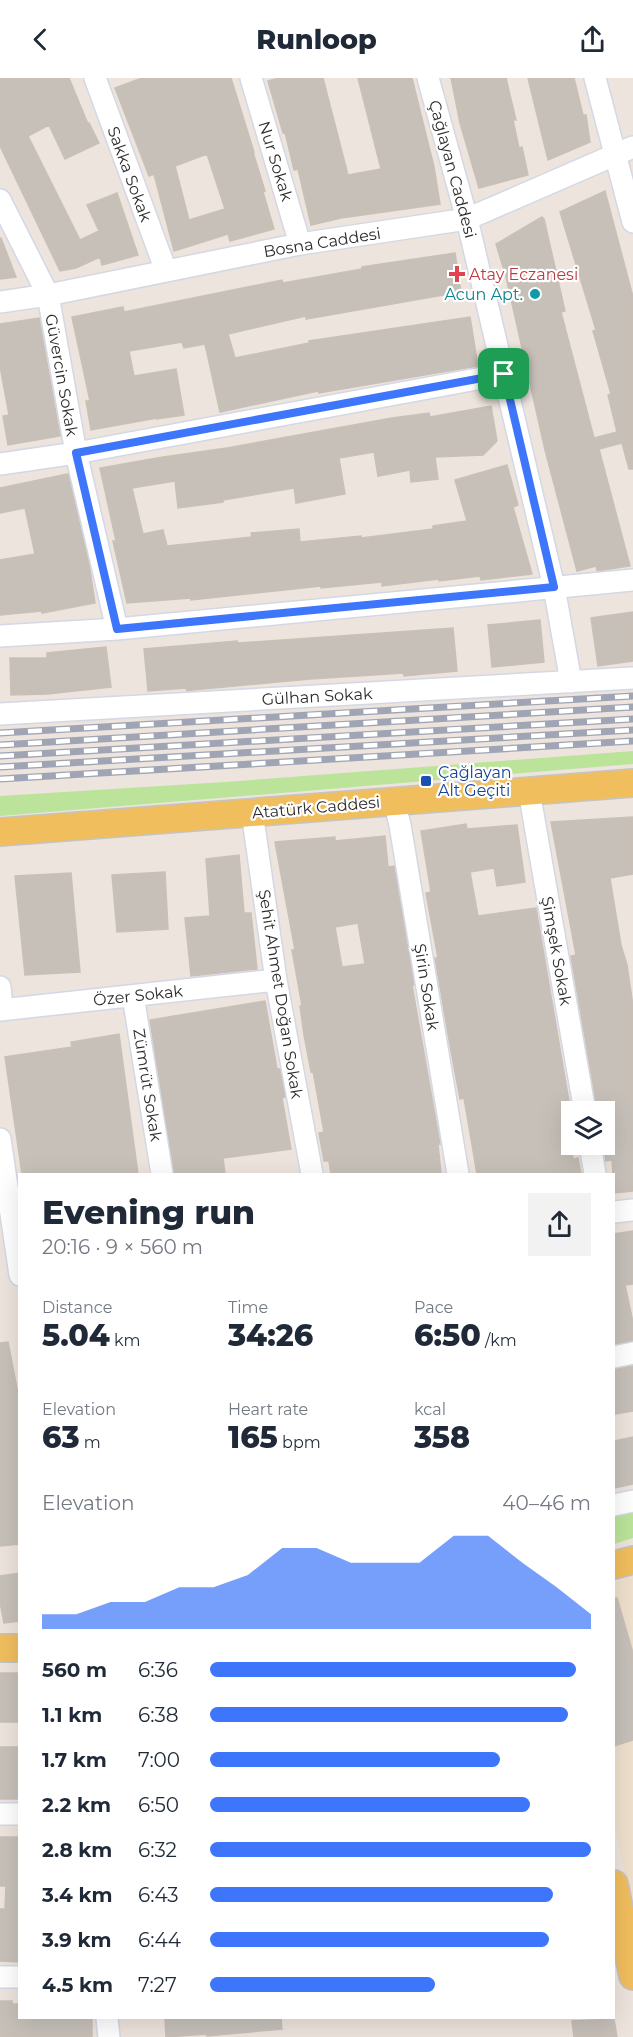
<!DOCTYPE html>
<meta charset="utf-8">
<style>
body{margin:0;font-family:Montserrat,sans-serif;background:#f2f2f3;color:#1f2937;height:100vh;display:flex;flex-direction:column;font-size:22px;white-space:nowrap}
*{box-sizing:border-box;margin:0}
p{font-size:20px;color:#747a83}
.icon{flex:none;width:33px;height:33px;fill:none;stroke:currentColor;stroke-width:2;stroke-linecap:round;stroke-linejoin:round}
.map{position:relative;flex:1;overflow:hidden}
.drawer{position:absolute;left:18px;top:1095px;width:597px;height:846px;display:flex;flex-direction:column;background:#fff;border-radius:0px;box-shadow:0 6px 24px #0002}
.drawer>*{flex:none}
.buttons{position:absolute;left:561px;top:1023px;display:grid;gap:12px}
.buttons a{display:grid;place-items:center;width:54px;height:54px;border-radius:0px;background:#fff;box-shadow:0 6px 24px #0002;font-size:30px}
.pin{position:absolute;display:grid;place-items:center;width:51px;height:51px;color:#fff;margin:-26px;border-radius:12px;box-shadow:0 3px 9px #0006}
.round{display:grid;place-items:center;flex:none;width:63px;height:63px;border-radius:0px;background:#f2f2f3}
.overview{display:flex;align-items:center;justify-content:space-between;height:102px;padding:0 24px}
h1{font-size:33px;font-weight:800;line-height:45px}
.metrics{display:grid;grid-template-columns:repeat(3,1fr);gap:9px;height:102px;padding:6px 24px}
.metrics div{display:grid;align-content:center}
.metrics b{font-size:30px;font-weight:800}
.metrics small{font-size:16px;font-weight:400}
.metrics p{font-size:16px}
.chart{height:168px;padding:12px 24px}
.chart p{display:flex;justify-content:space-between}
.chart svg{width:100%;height:108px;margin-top:6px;fill:#3d76fa;opacity:.7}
ul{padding:0 24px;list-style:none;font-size:20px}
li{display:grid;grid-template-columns:96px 72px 1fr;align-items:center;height:45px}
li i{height:15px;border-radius:8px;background:#3d76fa}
header{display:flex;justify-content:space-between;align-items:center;height:78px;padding:0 24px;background:#fff;font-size:27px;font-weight:800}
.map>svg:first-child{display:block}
.education{fill:#efe0cd}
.green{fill:#bbe49a}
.building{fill:#c6c0b9;stroke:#c9c0b7;stroke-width:1.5;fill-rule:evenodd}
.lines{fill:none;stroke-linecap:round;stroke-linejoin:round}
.minor-casing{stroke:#d3d8e4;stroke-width:24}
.major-casing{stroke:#c4c4c4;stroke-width:30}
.minor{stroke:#fff;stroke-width:21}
.major{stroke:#f1be5e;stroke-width:27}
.rail-casing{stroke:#a0a5b5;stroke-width:7}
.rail{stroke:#fff;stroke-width:4.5;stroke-dasharray:14;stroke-linecap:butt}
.route-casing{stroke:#fff;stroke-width:12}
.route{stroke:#3d76fa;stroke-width:8}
.health-dot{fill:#e0444e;stroke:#fff;stroke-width:2}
.culture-dot{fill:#0f9aa8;stroke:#fff;stroke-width:2}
.transit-dot{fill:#1a4fb4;stroke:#fff;stroke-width:2}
.labels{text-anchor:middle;stroke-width:4.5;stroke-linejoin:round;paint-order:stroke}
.street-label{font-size:16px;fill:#2b2b2b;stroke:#fff}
.health-label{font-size:16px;fill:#be3a42;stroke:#fff;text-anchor:start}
.culture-label{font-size:16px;fill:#0d838f;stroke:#fff;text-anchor:end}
.transit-label{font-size:16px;fill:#164399;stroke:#fff;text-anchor:start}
</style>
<header><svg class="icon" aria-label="back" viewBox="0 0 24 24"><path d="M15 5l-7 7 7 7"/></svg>Runloop<svg class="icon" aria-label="share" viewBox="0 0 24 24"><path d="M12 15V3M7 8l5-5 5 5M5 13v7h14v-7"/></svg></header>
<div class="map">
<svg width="633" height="1959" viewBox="0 0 633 1959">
<rect width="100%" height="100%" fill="#ede4dd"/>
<path class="education" d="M633,1497v337l-19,-89v-241z"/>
<path class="green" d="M633,673v13l-633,52v-20l225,-14z
M633,1431v29l-19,6v-31z"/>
<path class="building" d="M0,0h69l19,46 1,-1 10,20 -34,16 -16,-34 -21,11 52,104 19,-9 -12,-26 30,-12 21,62 -36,10 -2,-8 -24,11 -16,3 -60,-125z
M142,0h89l23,74h-1l12,39 -2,1 11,37 -44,12 -2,-7 -54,17 -20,-77 -5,2 -34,-88zM207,76l18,55 -36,11 -14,-54z
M279,0h44l25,97 33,-6 -23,-91h54l22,89 6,37 -99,14 -30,7 -13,-56 -4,1 -9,-38 -2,1 -15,-52z
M451,0h55l10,42h-3l6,28 3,-1 6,28 -49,13 -19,-65z
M528,0h46l9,37h3l4,27 -42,18z
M605,113l28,106v172h-4l-7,-26 -23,6 31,117 -33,5 -1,-5 -19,5 -32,-121 -39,-173 -10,-33 46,-27 2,2 21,92 -4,1 33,126 23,-6 -9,-37 3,-1 -18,-63 3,-1 -36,-118z
M0,160h1l15,39 -16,2z
M455,175l6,39 -155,27v-3l-78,18 7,24 74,-15v-2l161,-24 8,49 -159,27 -1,-2 -98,21 -15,-68 -21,4 -2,-6 -53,9 5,25 42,-7 8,46 -27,4v-1l-66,12 -5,-29h4l-18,-84 51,-10 1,5 158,-32 1,3 79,-14v-2z
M39,240l21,118 -52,9 -5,-29 6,-1 -9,-49v-42z
M491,328l6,35 -14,14 -48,2 3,22 -27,3 -1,-12 -32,6 -4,-24 -35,6 6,36 -49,9 -2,-15 -71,12v2l-45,6 -3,-27 -43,7 11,46 20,-4 4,16 85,-9 -1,-4 48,-4 1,13 61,-6v2l72,-9v-3l34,-5 -12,-41 52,-15 11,40 -5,2 19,67 -51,6 -1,-4 -41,5v-2l-57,7v-4l-61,6v-2l-130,14v-2l-64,5 -14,-62h3l-16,-73 63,-11 64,-9 165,-30 37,-5 1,4z
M68,396l21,90 6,39 -53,10v-2l-42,4v-55l35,-6 -10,-46 -25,5v-25z
M633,534v49l-35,5 -7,-48z
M540,542l4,42 -52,5 -4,-42z
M453,550l4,43 -53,5v-3l-94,6 -118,11 -5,1 -1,-3 -38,3 -4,-42 93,-8 1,2z
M106,569l5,40 -64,7 -36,1 -1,-37h37v-5z
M633,739v57l-23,4 11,67 6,20 6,41v185l-19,2 -2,-33 -6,1 -3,-17 1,-38 -7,2 -26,-152 5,-1 -25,-133z
M466,746l1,5 50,-4 8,57 -28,4 -3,-18 -24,4 8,44 58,-8 36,211 -4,1 5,39 5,-1 3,16h-104l-13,-76 -4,1 -10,-54 -15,-87h3l-12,-65 5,-1 -10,-61z
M385,758l3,31 6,-1 20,119h-2l28,159h-2l3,30h-110l-2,-13h-5l-5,-28 5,-1 -11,-61 -2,1 -7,-37 -4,-29h2l-10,-56h3l-20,-108 60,-5v4zM358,845l7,41 -23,3 -7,-40z
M239,777l5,58h7l6,56 -66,7 -6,-58 25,-2 -4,-57z
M165,794l3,57 -51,3 -5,-57z
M71,795l9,99 -55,3 -10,-99z
M265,923l12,68h3l5,28 -3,1 9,51 -68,9 2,16h-51l-24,-154z
M119,956l19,140h-116l-17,-117 67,-10 -1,-5z
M633,1153v53l-8,1 8,37v19l-19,3v-110z
M8,1264l12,62v140l-20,2v-203z
M633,1288v45l-19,3v-45z
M633,1359v47l-19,4v-47z
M20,1495v48l-16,2 -4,-21v-26z
M614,1520h3l16,55v87l-19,6z
M0,1595h20v49h-20z
M0,1669h20v52h-20z
M0,1759h20v125l-20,-1v-52h5l1,-23h-6z
M0,1923h12v3h8v14h72v19h-92z
M165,1940h116l1,11 -75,7v-2l-41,3z
M614,1941l3,18h-43l-2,-16z"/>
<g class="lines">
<g class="minor-casing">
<path id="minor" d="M95,0l71,193
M251,0l49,166
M428,0l39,141 87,368 17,95
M595,0l38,144
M0,122l48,95 28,158 41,176
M0,224l48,-7 252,-51 167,-25 166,-72
M0,386l76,-11 428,-79
M0,558l117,-7 516,-49
M0,636l633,-36
M529,713l56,321
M394,723l6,24 58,349
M252,734l24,168 36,194
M0,909l2,23
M133,918l29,178
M0,932l276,-30
M0,1061l20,136
M590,1066l5,30
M614,1134l19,-2
M614,1279l19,-4
M614,1427l19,-4
M0,1736h20
M0,1899h20
M107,1940l2,19"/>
</g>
<g class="major-casing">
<path id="major" d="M0,754l633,-49
M614,1487l19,-5
M0,1570h20
M614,1806l19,92"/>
</g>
<use href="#minor" class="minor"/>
<use href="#major" class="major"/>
<g class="rail-casing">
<path id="rail" d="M0,655l633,-37
M0,667l633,-38
M0,678l633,-37
M0,689l633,-37
M0,701l633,-38"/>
</g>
<use href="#rail" class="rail"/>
</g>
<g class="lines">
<g class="route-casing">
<path id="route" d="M504,296l50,213 -437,42 -41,-176z"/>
</g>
<use href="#route" class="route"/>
</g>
<path class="health-dot" d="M454 187h6v6h6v6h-6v6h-6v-6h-6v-6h6z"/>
<circle class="culture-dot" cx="535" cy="216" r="6"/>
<rect class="transit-dot" x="420" y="697" width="12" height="12" rx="3"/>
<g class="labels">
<g class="street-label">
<text transform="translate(276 83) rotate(73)" y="6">Nur Sokak</text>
<text transform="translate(453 91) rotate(75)" y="6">Çağlayan Caddesi</text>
<text transform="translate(130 96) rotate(70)" y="6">Sakka Sokak</text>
<text transform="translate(322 164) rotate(-9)" y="6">Bosna Caddesi</text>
<text transform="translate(62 297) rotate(80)" y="6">Güvercin Sokak</text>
<text transform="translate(317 618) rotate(-3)" y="6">Gülhan Sokak</text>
<text transform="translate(316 729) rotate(-5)" y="6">Atatürk Caddesi</text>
<text transform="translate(557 873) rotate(80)" y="6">Şimşek Sokak</text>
<text transform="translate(427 909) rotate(81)" y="6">Şirin Sokak</text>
<text transform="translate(281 916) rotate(81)" y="6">Şehit Ahmet Doğan Sokak</text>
<text transform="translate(138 917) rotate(-6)" y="6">Özer Sokak</text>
<text transform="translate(148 1007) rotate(81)" y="6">Zümrüt Sokak</text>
</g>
<g class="health-label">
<text x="469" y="202">Atay Eczanesi</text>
</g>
<g class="culture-label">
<text x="523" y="222">Acun Apt.</text>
</g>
<g class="transit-label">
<text x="438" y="700">Çağlayan<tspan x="438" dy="18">Alt Geçiti</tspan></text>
</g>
</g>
</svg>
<div class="buttons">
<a><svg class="icon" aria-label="layers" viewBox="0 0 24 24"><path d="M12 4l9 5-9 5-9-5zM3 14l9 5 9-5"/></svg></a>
</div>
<div class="pin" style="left:504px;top:296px;background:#1e9e55"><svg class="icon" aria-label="arrive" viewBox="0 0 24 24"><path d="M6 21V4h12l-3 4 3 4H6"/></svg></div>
<section class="drawer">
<div class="overview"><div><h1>Evening run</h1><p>20:16 · 9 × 560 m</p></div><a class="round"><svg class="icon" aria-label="share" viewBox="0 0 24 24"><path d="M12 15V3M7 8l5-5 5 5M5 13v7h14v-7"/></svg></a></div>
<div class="metrics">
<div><p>Distance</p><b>5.04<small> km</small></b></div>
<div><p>Time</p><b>34:26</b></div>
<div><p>Pace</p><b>6:50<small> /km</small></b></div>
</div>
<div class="metrics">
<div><p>Elevation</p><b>63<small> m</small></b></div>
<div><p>Heart rate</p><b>165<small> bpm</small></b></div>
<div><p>kcal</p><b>358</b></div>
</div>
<div class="chart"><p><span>Elevation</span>40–46 m</p>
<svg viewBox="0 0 160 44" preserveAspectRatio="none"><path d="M0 44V38L10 38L20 33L30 33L40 27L50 27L60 22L70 11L80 11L90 17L100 17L110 17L120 6L130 6L140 17L150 27L160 38V44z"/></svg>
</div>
<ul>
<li><b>560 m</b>6:36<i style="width:96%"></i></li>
<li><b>1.1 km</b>6:38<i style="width:94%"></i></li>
<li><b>1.7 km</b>7:00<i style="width:76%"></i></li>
<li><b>2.2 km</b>6:50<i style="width:84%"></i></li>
<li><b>2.8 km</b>6:32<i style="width:100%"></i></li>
<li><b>3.4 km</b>6:43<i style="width:90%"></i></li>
<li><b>3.9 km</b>6:44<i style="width:89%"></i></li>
<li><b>4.5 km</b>7:27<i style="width:59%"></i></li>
</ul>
</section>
</div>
